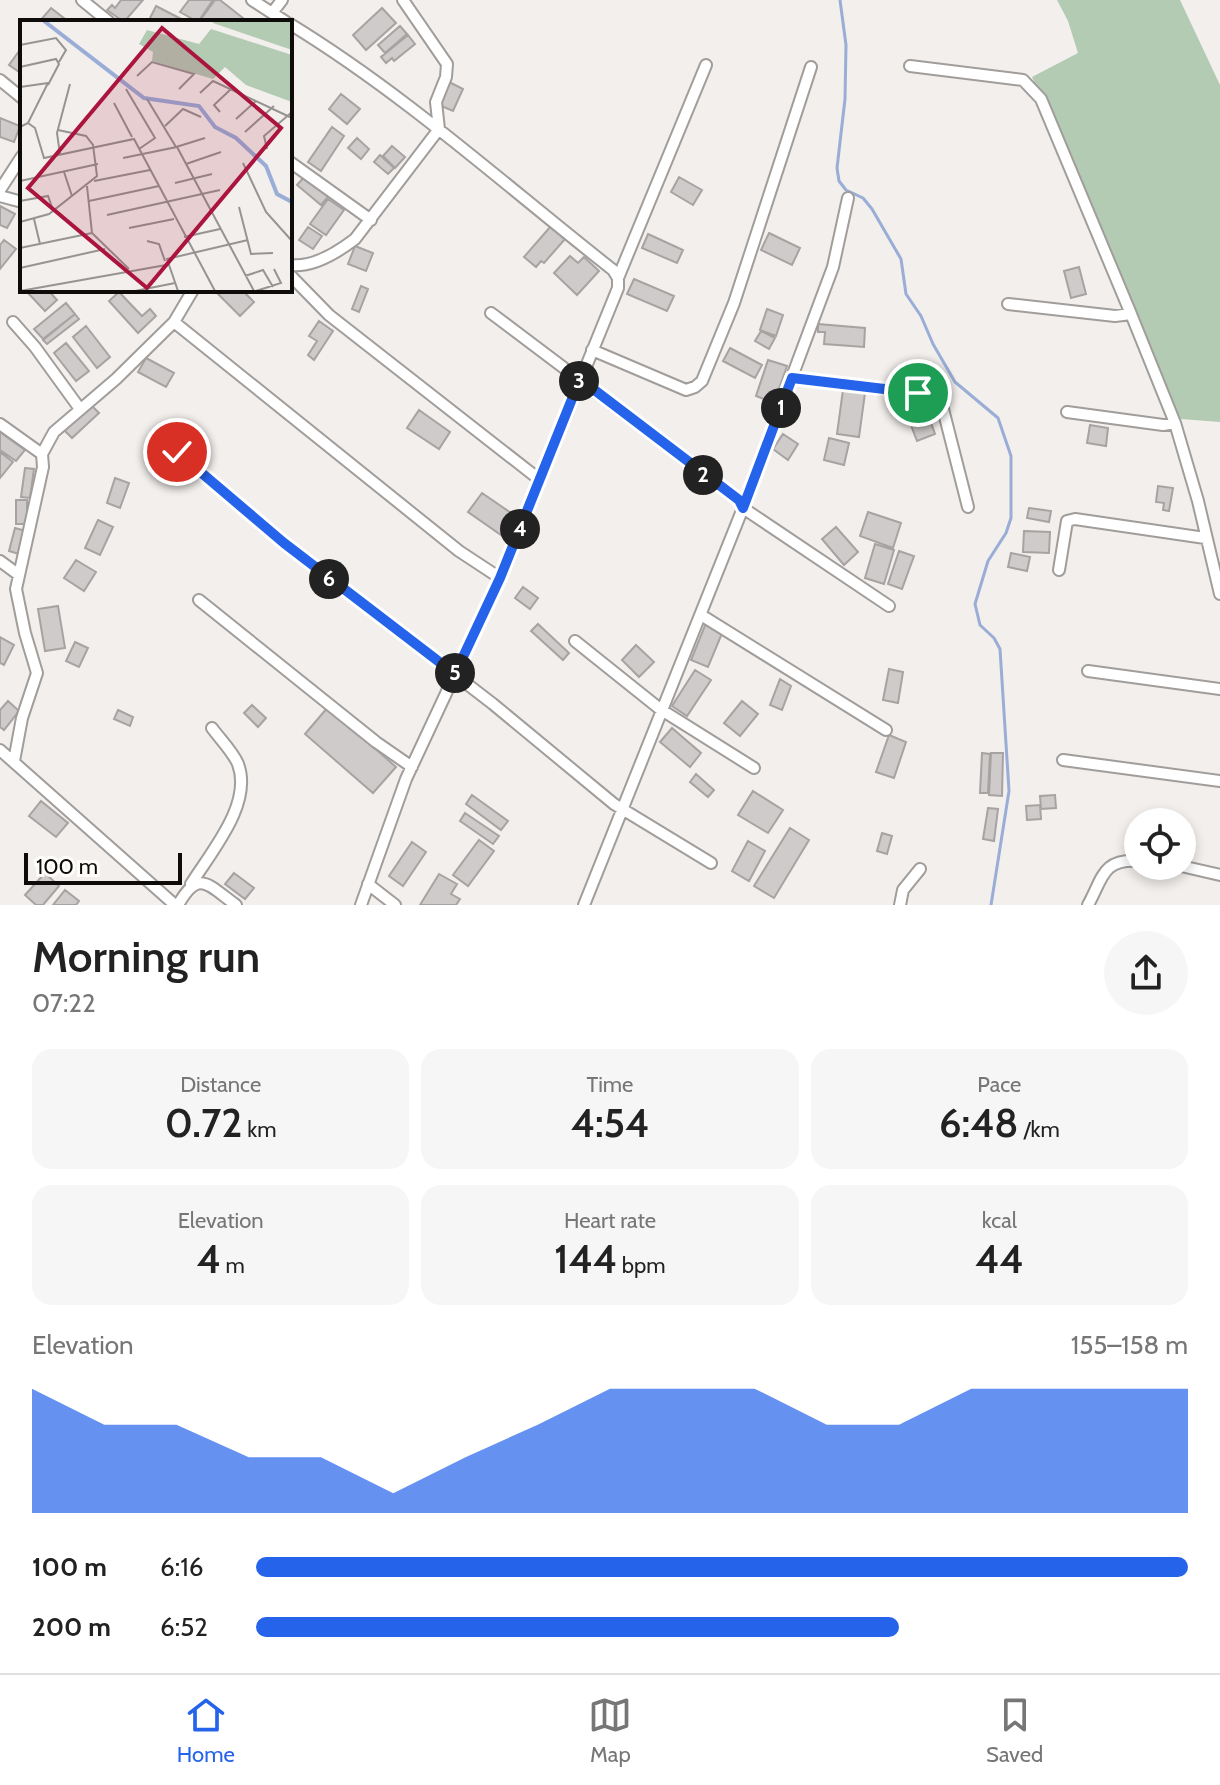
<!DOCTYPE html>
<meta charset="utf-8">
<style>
body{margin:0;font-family:Cabin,sans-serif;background:#f6f6f6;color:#222;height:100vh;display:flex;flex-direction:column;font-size:30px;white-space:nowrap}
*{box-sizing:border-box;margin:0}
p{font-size:26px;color:#767676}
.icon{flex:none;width:44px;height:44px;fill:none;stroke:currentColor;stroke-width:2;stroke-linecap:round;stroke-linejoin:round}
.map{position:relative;height:905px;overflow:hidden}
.details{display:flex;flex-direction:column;background:#fff;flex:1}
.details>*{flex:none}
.tools{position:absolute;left:1124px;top:808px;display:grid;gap:16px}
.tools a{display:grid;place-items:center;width:72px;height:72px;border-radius:50%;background:#fff;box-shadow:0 4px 12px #0003;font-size:40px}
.scale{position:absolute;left:24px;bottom:20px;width:158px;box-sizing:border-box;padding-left:8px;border:4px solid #0d0c0b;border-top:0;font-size:22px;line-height:28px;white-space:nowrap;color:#0d0c0b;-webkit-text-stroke:6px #fffdfa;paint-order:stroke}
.pin{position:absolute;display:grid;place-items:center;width:68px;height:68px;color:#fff;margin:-34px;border:4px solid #fff;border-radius:50%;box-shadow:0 2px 8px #0007}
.km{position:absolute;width:40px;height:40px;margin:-20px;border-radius:50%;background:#222;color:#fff;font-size:22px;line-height:40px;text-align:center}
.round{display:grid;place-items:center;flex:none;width:84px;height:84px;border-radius:42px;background:#f6f6f6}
.overview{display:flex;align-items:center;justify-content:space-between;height:136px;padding:0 32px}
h1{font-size:44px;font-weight:600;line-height:60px}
.stats{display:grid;grid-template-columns:repeat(3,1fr);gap:12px;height:136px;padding:8px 32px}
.stats div{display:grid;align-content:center;border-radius:20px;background:#f6f6f6;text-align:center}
.stats b{font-size:40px;font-weight:600}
.stats small{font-size:22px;font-weight:400}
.stats p{font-size:22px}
.chart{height:224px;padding:16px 32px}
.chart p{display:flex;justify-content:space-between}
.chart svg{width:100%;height:144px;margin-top:8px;fill:#2563eb;opacity:.7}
ul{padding:0 32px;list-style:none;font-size:26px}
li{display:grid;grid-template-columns:128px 96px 1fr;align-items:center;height:60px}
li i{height:20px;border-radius:10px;background:#2563eb}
.tab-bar{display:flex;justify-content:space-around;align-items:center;height:112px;border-top:2px solid #e0e0e0;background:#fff;font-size:22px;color:#767676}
.tab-bar a{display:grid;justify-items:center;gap:4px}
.tab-bar .on{color:#2563eb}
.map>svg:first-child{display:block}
.green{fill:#b3cab3}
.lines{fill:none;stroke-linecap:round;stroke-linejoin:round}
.stream{stroke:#99add7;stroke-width:3}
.building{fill:#cfcbca;stroke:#a6a3a2;stroke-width:2}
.minor-casing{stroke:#a09d9b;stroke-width:14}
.minor{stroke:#fff;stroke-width:10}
.route-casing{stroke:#fff;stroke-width:16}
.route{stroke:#2563eb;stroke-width:10}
.inset-river{fill:none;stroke:#99add7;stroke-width:4}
.inset-road{fill:none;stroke:#969492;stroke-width:2}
.view{fill:#aa143d;fill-opacity:0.15;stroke:#aa143d;stroke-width:4}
.inset-edge{fill:none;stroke:#0d0c0b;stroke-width:4}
</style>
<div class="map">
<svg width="1220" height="905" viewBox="0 0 1220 905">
<rect width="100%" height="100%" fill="#f2efec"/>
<path class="green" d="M1057,0h123l40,85v337l-39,-3 -6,-7 -143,-335 46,-24 -10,-32z"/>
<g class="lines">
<path class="stream" d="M840,0l6,45 -1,54 -8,69 2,13 7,9 17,8 9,11 29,50 5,35 15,22 12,28 22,38 43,36 13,38v62l-5,15 -18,28 -13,43 5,21 14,13 6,11 9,142 -18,114"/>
</g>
<path class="building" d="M121,0h22l-19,22 -17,-12 5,-5 3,3z
M189,0h24l-15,22 -18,-10z
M215,0h5l28,22h-43l-4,-3z
M156,6l31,16h-39z
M51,8l18,14h-30z
M382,8l14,15 -30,27 -13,-15z
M400,26l7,8 -22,19 -7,-8z
M408,35l7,9 -21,17 -2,-3 -6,5 -5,-6z
M22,47v27l-13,-9z
M449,82l14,7 -10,22 -14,-6z
M341,94l19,15 -13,15 -18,-15z
M0,118l20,8 -6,16 -14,-5z
M332,127l12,9 -23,35 -13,-9z
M357,138l12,11 -8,10 -13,-11z
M392,146l13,11 -10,11 -12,-12z
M380,155l14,13 -6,6 -14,-12z
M305,176l23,21 -7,8 -24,-20z
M679,177l23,13 -9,15 -22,-13z
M328,199l16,11 -18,25 -16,-11z
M0,206l15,8 -8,14 -7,-3z
M551,226l14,13 -21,24 -3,-2 -5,6 -12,-10z
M308,227l14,9 -9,13 -14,-9z
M769,233l31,15 -8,17 -31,-15z
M648,234l35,16 -6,13 -35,-15z
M4,240l12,9 -16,20v-24z
M355,246l18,7 -7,18 -18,-7z
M570,256l8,7 6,-6 15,14 -22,24 -23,-22z
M1079,267l7,27 -15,4 -7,-27z
M634,279l40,17 -7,15 -40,-17z
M361,286l7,3 -9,23 -7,-3z
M34,290h14l9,10 -12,11 -16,-17z
M214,290h28l12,12 -14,14z
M119,292l23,24 8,-7 6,7 -18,17 -29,-32z
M66,303l9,11 -32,25 -9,-10z
M767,309l16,6 -7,21 -16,-6z
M75,314l4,5 -32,25 -4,-4z
M319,321l14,10 -19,29 -6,-5 9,-14 -8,-5z
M818,324l47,4 -1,19 -40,-3 1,-12h-7z
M86,326l24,31 -13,11 -24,-31z
M761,331l14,7 -6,11 -14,-8z
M66,343l23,28 -13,10 -22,-28z
M730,348l32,17 -7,13 -32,-17z
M146,358l28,15 -8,14 -28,-15z
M768,360l19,6 -13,37 -18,-7z
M843,390l22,3 -6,44 -22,-3z
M91,405l8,8 -27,25 -8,-8z
M926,409l9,25 -18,7 -10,-26z
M419,410l31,22 -11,17 -32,-21z
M1090,425l18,3 -2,18 -19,-3z
M0,432l25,18 -9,11 -16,-11z
M783,434l15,10 -10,16 -15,-11z
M829,438l20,5 -5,22 -20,-5z
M0,452l13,10 -13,16z
M25,468l9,1 -4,29 -9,-1z
M115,478l14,5 -9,25 -13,-5z
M1158,486l15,2 -4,23 -6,-1 1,-7 -8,-1z
M482,493l32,22 -13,20 -33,-23z
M16,500h11v24h-11z
M1029,508l22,3 -2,11 -22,-4z
M868,512l33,11 -8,25 -33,-12z
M98,520l15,7 -13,28 -15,-7z
M836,527l22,25 -14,13 -22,-26z
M15,528l11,3 -7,23 -10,-3z
M1024,531l26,1 -1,21 -26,-1z
M875,544l19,6 -10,34 -19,-6z
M899,551l15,5 -12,33 -14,-5z
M1011,553l19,4 -3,14 -19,-4z
M76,560l20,12 -12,19 -20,-13z
M523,587l15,11 -8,11 -15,-11z
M58,606l7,42 -20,3 -7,-42z
M706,623l17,8 -15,36 -17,-7z
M538,624l31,29 -6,7 -32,-29z
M0,637l14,8 -10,20 -4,-2z
M75,642l13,6 -9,19 -13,-6z
M636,645l18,17 -15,15 -17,-17z
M889,669l14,3 -5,31 -15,-3z
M695,670l16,10 -24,36 -15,-10z
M780,679l11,7 -9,24 -12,-5z
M8,701l11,10 -15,19 -4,-3v-17z
M742,701l16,13 -18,22 -16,-13z
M252,705l14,13 -8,9 -14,-14z
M328,707l68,60 -23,26 -68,-59z
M118,710l15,7 -3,9 -16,-7z
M672,728l29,25 -11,14 -30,-25z
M889,735l17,7 -12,36 -18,-6z
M982,753l8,1 -2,39h-8z
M991,753h12l-1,43 -13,-1z
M696,774l18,16 -6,7 -18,-15z
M753,791l30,19 -15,23 -30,-18z
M472,795l36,26 -7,9 -35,-26z
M1055,795l1,13 -15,1 -1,-13z
M41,801l27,22 -12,14 -27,-21z
M1040,805l1,14 -14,1 -1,-14z
M988,808l10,1 -4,32 -11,-2z
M465,813l34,23 -6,8 -33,-23z
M790,828l19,12 -35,58 -20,-12z
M882,833l10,3 -5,18 -10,-3z
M479,840l15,11 -26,35 -15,-11z
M748,841l17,10 -16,30 -17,-10z
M412,842l14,10 -23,34 -14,-10z
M45,873l14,13 -16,19h-7l-11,-10z
M234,873l20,15 -9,11 -20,-15z
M439,874l18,10 -6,10 9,5 -4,6h-36z
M65,890l14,11 -3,4h-23z"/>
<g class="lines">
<g class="minor-casing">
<path id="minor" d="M82,0l27,22
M252,0l34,22
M272,13l10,-13
M290,24c116,71 216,162 323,246l5,8v10l-118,290 -94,201 -45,126
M910,66l113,14 18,19 90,215 -16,2 -107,-12
M0,80l22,18
M290,162l81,58
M0,190l22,-34
M0,196l22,6
M848,198l-15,69 -90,241 146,98
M290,265c23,3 48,-13 65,-26l84,-110 -3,-27 10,-25 1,-13 -44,-64
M290,275l39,40 211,165
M618,278l88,-213
M491,313l248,187 4,8 -159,397
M1131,314l44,109
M13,322l22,25 45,62
M174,322l285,229 41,27
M592,350l94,40 9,-3 7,-6 32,-78 77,-236
M792,378l139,18 12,13 25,98
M1067,412l96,13 12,-2 23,78 22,93
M0,424l42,30
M177,452l107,91 209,161 121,100 97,59
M0,561l19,14
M1059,570l8,-49 8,-2 130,19
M199,600l177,142 36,25
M701,615l185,115
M575,641l85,68 94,59
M1088,671l132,18
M0,750l175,155
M1063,760l157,21
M14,761l8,-43 15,-45 -12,-40 -9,-44 27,-122 -1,-13 12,-22 62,-53 58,-57 19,-32
M1181,866l39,9
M191,884c20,-32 62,-80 47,-120 -5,-12 -18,-25 -26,-36
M368,884l27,21
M178,905c21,-37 30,-20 58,0
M900,905l3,-15 17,-21
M1088,905c15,-27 14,-46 50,-44"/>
</g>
<use href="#minor" class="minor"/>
</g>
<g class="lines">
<g class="route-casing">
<path id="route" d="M177,452l107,91 171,131 45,-96 80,-199 159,121 4,8 49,-130 126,15"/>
</g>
<use href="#route" class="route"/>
</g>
<g transform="translate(20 20)">
<rect width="272" height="272" fill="#f2efec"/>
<path d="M193,1h79v29l-79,-27zM191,9l81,26v47l-46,-17 -21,-18 -12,12 -61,-18 1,-9 -14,-8 8,-14 52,14z" fill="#b3cab3"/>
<path class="inset-river" d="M24,1l100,77 55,8 16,21 21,11 30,28 11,28 15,8"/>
<path class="inset-road" d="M0,25l36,-7 10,12 -7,12M0,47l36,-8 3,5 -11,21M117,56l15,-14 42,12 -15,15M0,67l28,-4 -20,40 -8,4M106,69l29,49 -16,11M180,73l13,-12 79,37M127,79l29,48 29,-9M94,83l18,34M200,92l-6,-7 17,-16M216,99l20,-18M8,103l7,5 9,30 90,-19 81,152M145,106l18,-17 18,8M225,112l29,-26M247,129l-3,-13 28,-24M40,134l-3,-21 13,-49M103,138l54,-11 77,144M223,143l23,49 26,29M166,144l35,-12M44,152l8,24M0,161l78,-17M74,161l56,-11M155,163l37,-9M67,166l5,47 37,36M0,181l28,-5 5,14M69,181l70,-15M219,187l12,47 22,-1M87,195l113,-25M14,199l6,25M0,202l29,-8 48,-38 -4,-31 -7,-9 -28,-6M109,208l45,-9M164,217l36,-8M127,221l12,3 6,17M0,228l72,-15M0,248l85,-19M225,256l18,-6 10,17M0,271l146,-26M115,271l40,-8M158,271l-11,-32 81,-19M236,271l25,-8 -7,-14"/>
<path class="view" d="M142,8l119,100 -134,160 -119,-100z"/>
<rect width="272" height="272" class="inset-edge"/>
</g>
</svg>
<div class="tools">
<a><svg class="icon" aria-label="locate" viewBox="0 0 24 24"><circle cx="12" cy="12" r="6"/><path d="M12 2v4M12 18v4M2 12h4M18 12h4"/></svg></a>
</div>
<div class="scale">100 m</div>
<div class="pin" style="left:918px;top:393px;background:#1e9e55"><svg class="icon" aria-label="arrive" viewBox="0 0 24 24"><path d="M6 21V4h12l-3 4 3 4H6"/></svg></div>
<div class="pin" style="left:177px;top:452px;background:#d93025"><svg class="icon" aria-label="check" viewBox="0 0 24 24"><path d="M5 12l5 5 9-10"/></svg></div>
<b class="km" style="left:781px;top:408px">1</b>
<b class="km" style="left:703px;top:475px">2</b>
<b class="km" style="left:579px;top:381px">3</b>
<b class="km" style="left:520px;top:529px">4</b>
<b class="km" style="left:455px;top:673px">5</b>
<b class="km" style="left:329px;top:579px">6</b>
</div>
<section class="details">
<div class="overview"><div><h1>Morning run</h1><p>07:22</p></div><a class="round"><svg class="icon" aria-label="share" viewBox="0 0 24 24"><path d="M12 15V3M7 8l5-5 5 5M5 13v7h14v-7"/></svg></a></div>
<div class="stats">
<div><p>Distance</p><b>0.72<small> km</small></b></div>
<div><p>Time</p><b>4:54</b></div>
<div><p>Pace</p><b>6:48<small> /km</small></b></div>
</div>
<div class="stats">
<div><p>Elevation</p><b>4<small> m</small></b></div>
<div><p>Heart rate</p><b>144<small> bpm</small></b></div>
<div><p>kcal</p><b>44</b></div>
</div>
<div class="chart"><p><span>Elevation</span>155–158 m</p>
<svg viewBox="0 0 160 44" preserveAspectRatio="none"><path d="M0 44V6L10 17L20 17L30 27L40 27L50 38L60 27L70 17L80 6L90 6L100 6L110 17L120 17L130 6L140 6L150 6L160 6V44z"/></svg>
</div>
<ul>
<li><b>100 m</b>6:16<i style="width:100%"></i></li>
<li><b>200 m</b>6:52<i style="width:69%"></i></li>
</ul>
</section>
<nav class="tab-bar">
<a class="on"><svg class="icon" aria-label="home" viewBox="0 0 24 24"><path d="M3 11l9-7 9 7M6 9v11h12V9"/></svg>Home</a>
<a><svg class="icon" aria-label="map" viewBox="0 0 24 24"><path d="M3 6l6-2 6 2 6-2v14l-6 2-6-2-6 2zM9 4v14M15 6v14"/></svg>Map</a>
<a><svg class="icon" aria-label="saved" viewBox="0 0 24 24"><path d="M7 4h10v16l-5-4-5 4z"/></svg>Saved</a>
</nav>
